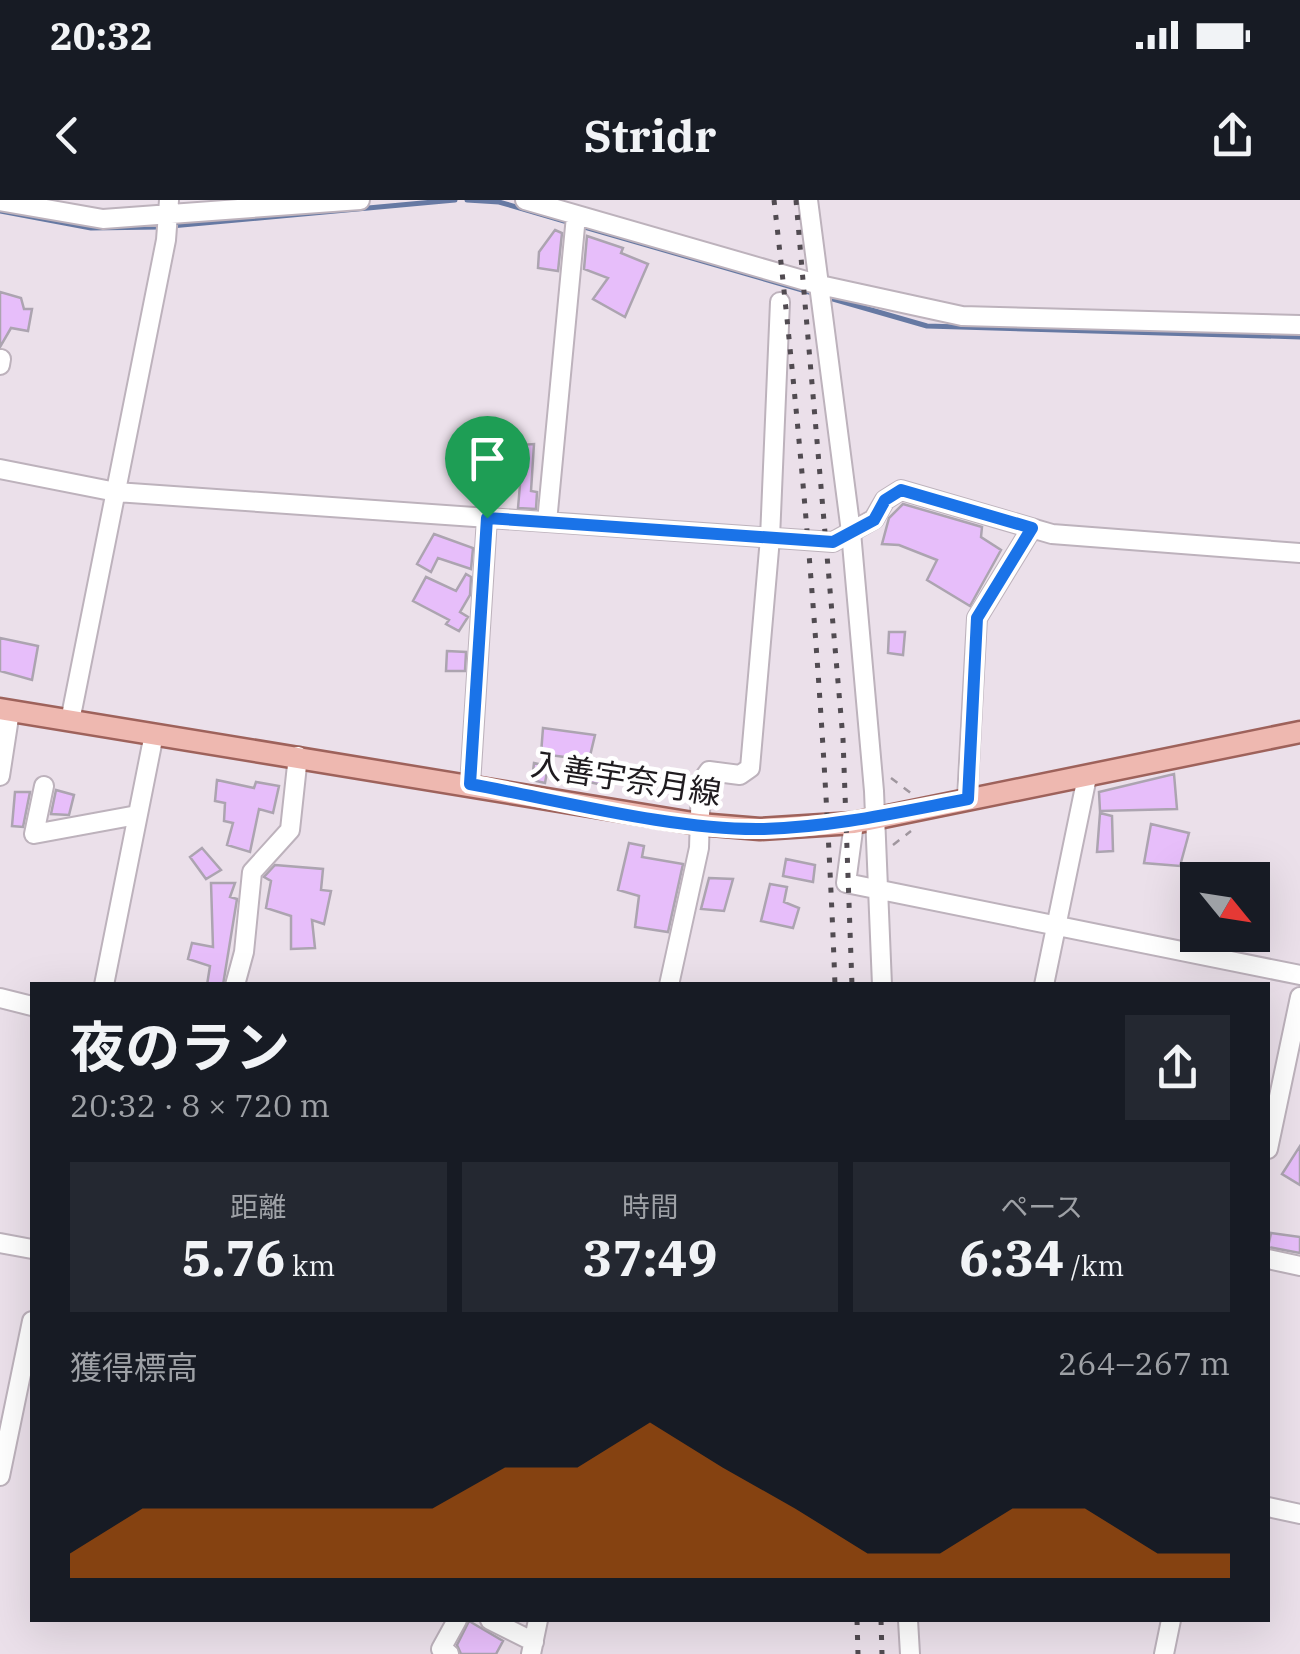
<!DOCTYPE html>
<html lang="ja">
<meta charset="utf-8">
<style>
body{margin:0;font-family:"IBM Plex Serif","Noto Sans JP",serif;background:#242831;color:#f1f3f6;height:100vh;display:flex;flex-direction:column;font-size:38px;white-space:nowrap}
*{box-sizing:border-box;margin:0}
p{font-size:32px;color:#9ea1a6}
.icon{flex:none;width:55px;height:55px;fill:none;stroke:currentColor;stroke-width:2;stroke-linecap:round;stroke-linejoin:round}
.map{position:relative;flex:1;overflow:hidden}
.panel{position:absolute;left:30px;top:782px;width:1240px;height:640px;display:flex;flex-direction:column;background:#171b24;border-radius:0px;box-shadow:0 10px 40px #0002}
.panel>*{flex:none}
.needle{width:65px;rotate:120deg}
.tools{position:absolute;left:1180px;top:662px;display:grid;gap:20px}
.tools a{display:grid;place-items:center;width:90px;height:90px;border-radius:0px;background:#171b24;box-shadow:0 10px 40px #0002;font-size:50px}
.pin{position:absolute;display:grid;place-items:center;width:85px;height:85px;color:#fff;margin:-102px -42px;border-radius:50% 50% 50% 0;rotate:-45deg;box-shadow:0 0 10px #0007}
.pin .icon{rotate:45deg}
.round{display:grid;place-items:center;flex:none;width:105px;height:105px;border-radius:0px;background:#242831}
.head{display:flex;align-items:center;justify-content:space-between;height:170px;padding:0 40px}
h1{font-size:55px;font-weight:700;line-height:75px}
.figures{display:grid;grid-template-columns:repeat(3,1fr);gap:15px;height:170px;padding:10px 40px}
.figures div{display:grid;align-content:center;border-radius:0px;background:#242831;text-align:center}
.figures b{font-size:50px;font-weight:700}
.figures small{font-size:28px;font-weight:400}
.figures p{font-size:28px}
.chart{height:280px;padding:20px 40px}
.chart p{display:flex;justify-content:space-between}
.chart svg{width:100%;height:180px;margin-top:10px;fill:#b45309;opacity:.7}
.status{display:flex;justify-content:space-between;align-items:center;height:70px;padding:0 50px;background:#171b24;direction:ltr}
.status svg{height:28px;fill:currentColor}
header{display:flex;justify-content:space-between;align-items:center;height:130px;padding:0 40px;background:#171b24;font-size:45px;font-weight:700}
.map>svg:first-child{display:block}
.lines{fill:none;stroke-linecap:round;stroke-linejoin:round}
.stream{stroke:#6679a3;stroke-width:5}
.building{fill:#e7befa;stroke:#aca4b0;stroke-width:2.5}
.minor-casing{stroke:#bdb2bc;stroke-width:22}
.major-casing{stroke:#9e625b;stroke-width:25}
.path{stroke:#9f969e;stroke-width:2.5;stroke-dasharray:8 8;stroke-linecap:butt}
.minor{stroke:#fff;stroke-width:18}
.major{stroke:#eeb8b0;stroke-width:20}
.rail{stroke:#514b51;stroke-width:5;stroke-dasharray:5 10;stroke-linecap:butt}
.route-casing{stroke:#fff;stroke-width:20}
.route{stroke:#1a73e8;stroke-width:12}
.labels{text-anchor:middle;stroke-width:9;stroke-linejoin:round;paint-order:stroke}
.street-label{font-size:32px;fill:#1f1b1f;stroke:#fff}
</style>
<div class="status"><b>20:32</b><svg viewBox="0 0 49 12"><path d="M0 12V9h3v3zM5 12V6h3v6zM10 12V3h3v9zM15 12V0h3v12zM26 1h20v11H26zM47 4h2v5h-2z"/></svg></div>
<header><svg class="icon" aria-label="back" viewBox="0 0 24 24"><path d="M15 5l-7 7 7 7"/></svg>Stridr<svg class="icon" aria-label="share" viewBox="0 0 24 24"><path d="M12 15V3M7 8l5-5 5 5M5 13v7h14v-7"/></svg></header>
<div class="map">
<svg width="1300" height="1454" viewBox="0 0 1300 1454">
<rect width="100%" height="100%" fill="#ebe0ea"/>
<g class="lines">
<path class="stream" d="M467,0l32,2 72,21
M0,11l91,17 69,-1
M171,26l284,-26
M581,26l235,68
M826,97l101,29 373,11"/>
</g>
<path class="building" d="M555,30l7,3 -4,38 -20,-3 1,-16z
M587,36l36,12 -2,5 27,11 -23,53 -32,-18 15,-21 -24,-9z
M0,92l21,6 3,11h8l-4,22 -17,-3 -11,19z
M534,244l-3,47 6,1 -1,17 -18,-1 3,-35h-15l-1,-27z
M903,304l79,23 -1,10 20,13 -31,56 -43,-26 10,-20 -38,-15 -17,-1 7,-26z
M434,334l39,14 -2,21 -33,-11 -7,14 -14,-8z
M466,374l5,3 -1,18 -10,17 8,5 -9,14 -13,-7 3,-4 -36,-19 13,-24 30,14z
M889,432h16l-2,23 -15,-2z
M0,438l38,8 -6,34 -32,-9z
M447,451l19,1 -1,19h-19z
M543,528l52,7 -6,25 -48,-6z
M589,560l15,2 -1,23 -19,-4z
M534,563l14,3 -3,17 -13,-3z
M1174,574l3,35 -77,2 -1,-19z
M217,580l37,8 2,-6 23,4 -6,27 -14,-4 -9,43 -23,-7 6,-22 -9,-2 1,-18 -10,-2z
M56,590l18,5 -5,20 -18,-1z
M15,592h15l-7,35 -11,-1z
M1100,613l12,3 1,35 -16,1z
M1151,624l38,9 -9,33 -36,-3z
M629,643l15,3 -2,11 41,7 -15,68 -33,-5 4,-31 -21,-6z
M202,648l19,22 -15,9 -16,-22z
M786,659l29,6 -2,17 -30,-6z
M275,665l48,4 -2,21 10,1 -7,33 -12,-4 3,28 -24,1v-33l-25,-8 5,-27 -7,-4z
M709,678l24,1 -9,32 -23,-2z
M211,683h24l-5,14 7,2 -14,86h-16l3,-19 -22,-7 4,-16 21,4z
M770,684l17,3 -3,15 15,6 -6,20 -32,-7z
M1300,946v39l-18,-11z
M1271,1033l29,4v16l-32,-6z
M469,1421l34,20 -7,13h-35l-4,-9z"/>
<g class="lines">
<g class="minor-casing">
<path id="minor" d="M525,0l295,85 142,31 338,9
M808,0l43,332 23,259 8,194
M0,1l103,18 257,-19
M0,165l1,-6
M0,269l116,23 717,50 41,-23 11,-19 16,-10 151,44 248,19
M547,322l29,-306
M70,521l96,-481 3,-40
M0,576l10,-65
M470,585l17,-267
M44,586l-10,48 103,-19
M967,599l10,-181 55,-90
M854,623l-8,60 454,92
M104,785l50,-251
M235,785l9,-33 8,-80 38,-42 8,-74
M669,785l30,-137 2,-66 8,-11 31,4 10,-7 20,-230 10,-236
M1044,785l43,-208
M0,798l32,8
M1268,949l32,-152
M0,1043l32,6
M1268,1059l32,7
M0,1276l32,-155
M1268,1307l32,7
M490,1420l44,22
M908,1420l2,34
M449,1454l-8,-5 16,-29
M531,1454l7,-34
M1164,1454l7,-34"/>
</g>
<g class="major-casing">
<path id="major" d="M0,509l699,115 61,5 94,-6 446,-91"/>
</g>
<path class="path" d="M891,578l21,16
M893,645l18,-14"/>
<use href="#minor" class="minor"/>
<use href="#major" class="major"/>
<path class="rail" d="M774,0c30,262 51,521 61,785
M796,0l47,539 9,246
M857,1420l1,34
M881,1420l1,34"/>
</g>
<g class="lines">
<g class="route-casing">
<path id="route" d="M901,290l131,38 -55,90 -9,181c-69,13 -134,28 -204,30 -87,2 -206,-29 -294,-45l17,-266 346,24 41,-22 11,-20z"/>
</g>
<use href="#route" class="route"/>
</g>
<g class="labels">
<g class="street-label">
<text transform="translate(626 579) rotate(9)" y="11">入善宇奈月線</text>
</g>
</g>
</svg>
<div class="tools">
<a><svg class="needle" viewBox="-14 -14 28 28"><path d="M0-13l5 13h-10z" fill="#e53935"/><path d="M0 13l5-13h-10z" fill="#9ea1a6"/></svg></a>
</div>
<div class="pin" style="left:487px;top:318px;background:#1e9e55"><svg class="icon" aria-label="arrive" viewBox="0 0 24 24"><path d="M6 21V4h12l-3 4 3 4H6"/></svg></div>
<section class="panel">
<div class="head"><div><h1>夜のラン</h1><p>20:32 · 8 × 720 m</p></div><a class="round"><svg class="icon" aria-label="share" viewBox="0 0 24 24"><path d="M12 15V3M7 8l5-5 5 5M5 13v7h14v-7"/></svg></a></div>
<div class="figures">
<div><p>距離</p><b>5.76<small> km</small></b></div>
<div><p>時間</p><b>37:49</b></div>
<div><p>ペース</p><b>6:34<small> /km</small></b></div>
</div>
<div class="chart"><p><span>獲得標高</span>264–267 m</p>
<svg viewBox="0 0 160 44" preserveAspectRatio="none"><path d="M0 44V38L10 27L20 27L30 27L40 27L50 27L60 17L70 17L80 6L90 17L100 27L110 38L120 38L130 27L140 27L150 38L160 38V44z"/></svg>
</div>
</section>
</div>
